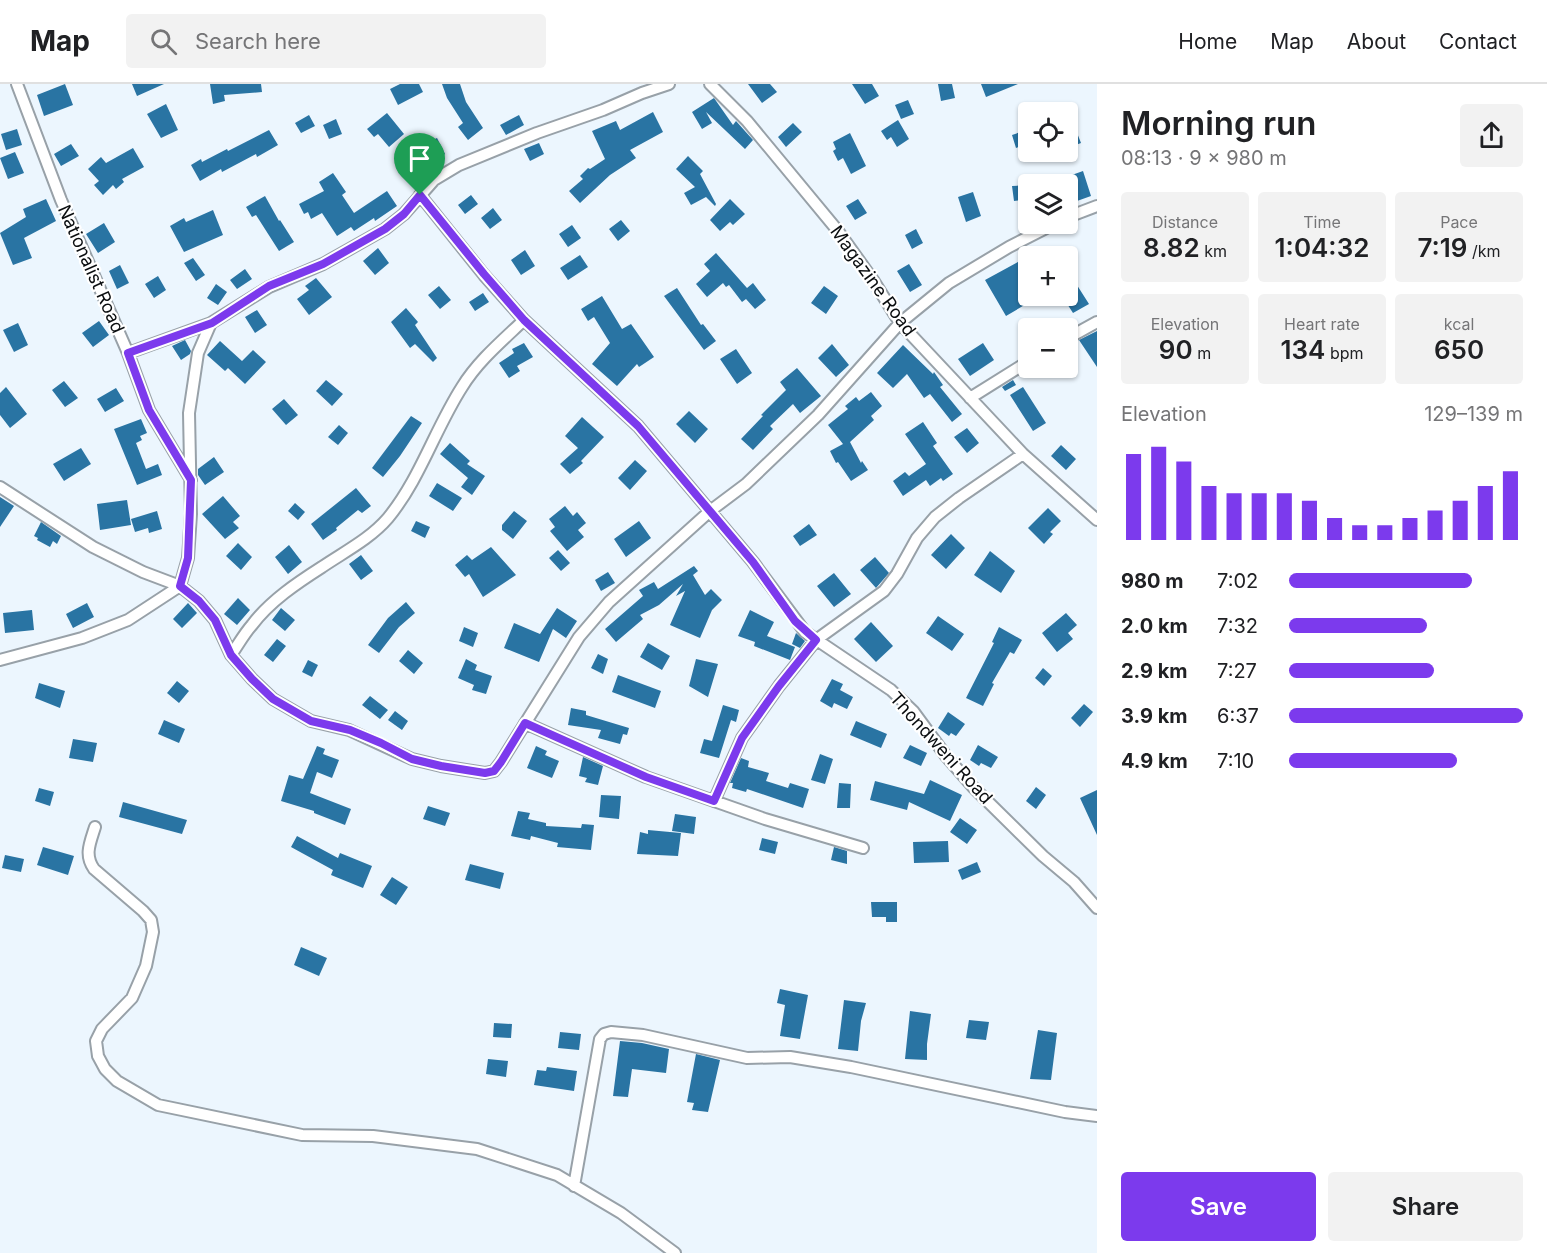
<!DOCTYPE html>
<meta charset="utf-8">
<style>
body{margin:0;font-family:Inter,sans-serif;background:#f2f2f2;color:#202124;height:100vh;display:flex;flex-direction:column;font-size:22px;white-space:nowrap}
*{box-sizing:border-box;margin:0}
p{font-size:20px;color:#757577}
.icon{flex:none;width:33px;height:33px;fill:none;stroke:currentColor;stroke-width:2;stroke-linecap:round;stroke-linejoin:round}
.map{position:relative;flex:1;overflow:hidden}
.details{display:flex;flex-direction:column;background:#fff;width:450px}
.details>*{flex:none}
.tools{position:absolute;left:1018px;top:18px;display:grid;gap:12px}
.tools a{display:grid;place-items:center;width:60px;height:60px;border-radius:6px;background:#fff;box-shadow:0 2px 4px #0004;font-size:30px}
.pin{position:absolute;display:grid;place-items:center;width:51px;height:51px;color:#fff;margin:-62px -26px;border-radius:50% 50% 50% 0;rotate:-45deg;box-shadow:0 0 6px #0007}
.pin .icon{rotate:45deg}
.round{display:grid;place-items:center;flex:none;width:63px;height:63px;border-radius:6px;background:#f2f2f2}
.overview{display:flex;align-items:center;justify-content:space-between;height:102px;padding:0 24px}
h1{font-size:33px;font-weight:600;line-height:45px}
.metrics{display:grid;grid-template-columns:repeat(3,1fr);gap:9px;height:102px;padding:6px 24px}
.metrics div{display:grid;align-content:center;border-radius:6px;background:#f2f2f2;text-align:center}
.metrics b{font-size:26px;font-weight:600}
.metrics small{font-size:16px;font-weight:400}
.metrics p{font-size:16px}
.chart{height:168px;padding:12px 24px}
.chart p{display:flex;justify-content:space-between}
.chart svg{width:100%;height:108px;margin-top:6px;stroke:#7c3aed;stroke-width:6}
.primary-button{display:flex;gap:12px;margin-top:auto;padding:12px 24px}
.primary-button a{flex:1;height:69px;border-radius:6px;background:#7c3aed;color:#fff;font-size:24px;font-weight:600;line-height:69px;text-align:center}
.primary-button a+a{background:#f2f2f2;color:#202124}
ul{padding:0 24px;list-style:none;font-size:20px}
li{display:grid;grid-template-columns:96px 72px 1fr;align-items:center;height:45px}
li i{height:15px;border-radius:8px;background:#7c3aed}
header{display:flex;align-items:center;gap:36px;box-sizing:border-box;height:84px;padding:0 30px;background:#fff;border-bottom:2px solid #e0e0e0}
header strong{font-size:28px}
nav{display:flex;gap:33px;margin-inline-start:auto;font-size:21px}
.search{width:420px;height:54px;background:#f2f2f2;display:flex;align-items:center;gap:15px;box-sizing:border-box;padding:0 21px;border-radius:6px;color:#757577;font-size:22px}
main{display:flex;flex:1;min-height:0}
.map>svg:first-child{display:block}
.building{fill:#2974a3}
.lines{fill:none;stroke-linecap:round;stroke-linejoin:round}
.minor-casing{stroke:#98a1a8;stroke-width:14}
.minor{stroke:#fff;stroke-width:10}
.route-casing{stroke:#fff;stroke-width:12}
.route{stroke:#7c3aed;stroke-width:8}
.labels{text-anchor:middle;stroke-width:4.5;stroke-linejoin:round;paint-order:stroke}
.street-label{font-size:18px;fill:#0a0d0f;stroke:#fff}
</style>
<header>
<strong>Map</strong>
<div class="search"><svg class="icon" aria-label="search" viewBox="0 0 24 24"><circle cx="10" cy="10" r="6"/><path d="M15 15l6 6"/></svg>Search here</div>
<nav><a>Home</a><a>Map</a><a>About</a><a>Contact</a></nav>
</header>
<main>
<div class="map">
<svg width="1097" height="1169" viewBox="0 0 1097 1169">
<rect width="100%" height="100%" fill="#ecf6fe"/>
<path class="building" d="M65,0l8,21 -29,11 -7,-21z
M132,0h32l-27,12z
M210,0h51l1,8 -38,3 1,6 -12,3z
M400,0h19l4,8 -25,13 -8,-16z
M442,0h18l6,18 17,26 -15,12 -10,-13 5,-4 -16,-25z
M748,0h22l7,8 -15,11z
M852,0h20l7,12 -14,8z
M938,0h14l3,14 -14,3z
M981,0h37l-32,13z
M714,14l19,27 3,-4 17,19 -8,9 -39,-37 6,11 -10,6 -10,-17z
M908,16l6,14 -13,5 -6,-14z
M166,20l12,26 -17,8 -14,-24z
M1068,26l13,33 -13,5z
M653,28l10,20 -33,18 6,8 -26,17 -30,28 -11,-12 14,-12 -3,-3 8,-8 2,1 15,-10 -13,-28 24,-10 4,9z
M387,29l17,21 -15,13 -11,-13 -4,3 -7,-8z
M309,31l6,11 -14,7 -6,-10z
M519,31l5,10 -18,10 -6,-10z
M336,35l6,15 -13,5 -6,-14z
M898,36l11,19 -12,8 -6,-10 -4,3 -6,-9z
M793,39l9,9 -16,15 -8,-10z
M17,45l5,16 -16,5 -5,-16z
M1029,45v14l-13,5 -4,-13z
M269,46l9,15 -21,12 -1,-3 -34,18 -1,-3 -21,12 -9,-16 10,-6 1,3 25,-13 1,2z
M850,49l16,33 -15,8 -8,-16 -5,3 -5,-10 3,-2 -3,-7z
M437,54l8,16 -16,9 -9,-17z
M539,59l5,11 -14,7 -6,-12z
M71,60l8,12 -18,10 -7,-12z
M133,64l11,19 -22,12 2,3 -8,7 -3,-4 -10,10 -9,-10 5,-4 -11,-12 13,-12 5,6z
M15,68l9,21 -16,6 -8,-21z
M688,72l15,15 -3,3 16,30 -1,2 -9,-9 -15,8 -7,-12 11,-6 -19,-18z
M1083,87l8,25 -14,5 -8,-25z
M333,89l13,19 -4,3 12,18 33,-22 10,15 -22,15 -1,-3 -20,13 -3,-4 -14,9 -15,-23 -11,6 -3,-7 -4,2 -5,-10 25,-13 -5,-9z
M1029,101v14l-15,2 -2,-15z
M973,108l8,24 -15,6 -8,-25z
M471,111l7,9 -13,10 -7,-9z
M265,112l14,25 1,-1 14,22 -15,9 -23,-36 -4,2 -6,-10z
M46,115l10,22 -32,17 8,20 -19,7 -13,-32 26,-16 -3,-8z
M730,115l15,15 -12,11 -3,-3 -10,9 -10,-11z
M858,115l9,14 -12,7 -9,-14z
M493,124l9,12 -12,9 -9,-11z
M213,126l10,25 -39,17 -14,-26 14,-8 2,4z
M621,136l9,11 -12,10 -9,-12z
M104,139l11,19 -17,11 -12,-19z
M572,141l9,13 -13,9 -9,-13z
M916,145l7,14 -11,6 -7,-14z
M378,164l11,15 -14,12 -12,-14z
M525,166l10,16 -14,9 -10,-15z
M716,169l31,35 6,-5 13,17 -11,9 -9,-10 -4,3 -13,-17 -3,2 -3,-4 -16,14 -11,-13 14,-13 -6,-7z
M580,171l8,12 -20,13 -8,-12z
M1029,172v24l-11,6 10,17 -22,13 -21,-36z
M193,174l12,17 -9,6 -12,-18z
M909,180l13,21 -12,7 -13,-21z
M120,181l9,18 -12,6 -8,-18z
M245,185l7,10 -15,10 -7,-9z
M158,192l8,14 -12,8 -9,-14z
M316,194l16,19 -23,18 -12,-16 12,-9 -4,-4z
M1075,198l14,22 -16,9 -11,-17h6v-10z
M216,200l11,8 -9,13 -11,-7z
M439,202l12,14 -11,9 -12,-14z
M824,202l14,10 -12,18 -15,-11z
M677,204l24,37 2,-1 13,17 -12,9 -40,-54z
M483,209l6,9 -14,9 -6,-9z
M602,212l20,33 9,-5 23,33 -15,10 -2,-3 -20,22 -25,-22 18,-21 -16,-26 -6,4 -7,-12z
M406,224l12,14 -3,3 22,33 -4,4 -18,-18 -5,4 -19,-26z
M257,226l10,15 -12,8 -10,-16z
M99,237l10,14 -16,12 -11,-14z
M18,239l10,22 -14,7 -11,-22z
M1097,247v36l-18,-27z
M185,256l6,11 -1,3 -9,6 -9,-14z
M220,257l22,20 11,-11 13,12 -21,22 -17,-16 -3,3 -18,-16z
M524,259l9,14 -16,9 3,5 -11,7 -10,-15 15,-10 -2,-4z
M983,259l11,17 -24,16 -12,-17z
M832,260l17,21 -13,12 -18,-19z
M903,261l30,29 1,-2 9,13 -3,2 22,27 -10,8 -22,-28 -6,4 -17,-24 -14,14 -16,-15z
M736,265l16,24 -15,11 -17,-25z
M797,284l24,28 -21,17 -7,-9 -23,22 3,3 -20,21 -12,-11 22,-23 -2,-1 25,-25 -6,-8z
M326,296l17,14 -11,12 -16,-15z
M1013,296l3,5 -11,6 -3,-4z
M64,297l14,17 -13,9 -13,-17z
M6,303l21,27 -17,14 -10,-13v-22z
M1023,303l23,36 -13,8 -23,-36z
M116,304l8,13 -19,11 -8,-13z
M871,308l11,14 -11,10 3,4 -24,22 11,21 1,-2 6,9 -17,11 -13,-19 -2,1 -6,-12 13,-7 -15,-19 20,-16 -3,-3 11,-9 3,4z
M284,315l14,16 -12,10 -14,-16z
M689,327l19,18 -13,14 -19,-19z
M411,332l11,7 -22,33 -17,21 -11,-9z
M582,333l22,20 -23,24 2,2 -13,11 -10,-10 18,-16 -13,-12z
M141,335l6,14 -7,3 2,4 -6,3 10,26 12,-5 4,11 -25,10 -23,-56z
M923,338l14,21 -4,3 20,28 -10,7 -2,-3 -11,8 -4,-6 -23,16 -10,-15 12,-9 4,4 17,-12 -21,-30z
M339,341l9,8 -10,12 -10,-8z
M967,344l12,15 -12,10 -13,-16z
M450,359l20,18 -3,3 18,12 -13,19 -11,-8 7,-9 -28,-24z
M1061,361l15,14 -10,11 -15,-14z
M81,364l10,16 -27,17 -11,-17z
M214,373l10,15 -19,13 -7,-10v-6z
M635,376l12,11 -17,19 -12,-12z
M437,399l25,15 -9,13 -24,-15z
M356,404l15,18 -9,7 -4,-3 -22,18 1,2 -14,10 -12,-16z
M223,412l17,20 -7,6 6,6 -14,11 -23,-25z
M0,413l14,9 -14,21z
M127,416l4,25 -31,5 -3,-26z
M295,419l10,9 -7,8 -10,-9z
M565,422l8,10 4,-4 9,11 -8,7 6,7 -17,14 -17,-20 5,-4 -6,-8z
M1048,424l13,13 -11,11 3,2 -9,10 -16,-16z
M157,427l5,18 -13,4 -1,-5 -13,4 -4,-13z
M514,427l13,10 -14,18 -11,-9v-5z
M416,437l14,6 -5,11 -14,-7z
M639,437l12,17 -25,19 -12,-18z
M41,438l20,14 -4,8 -4,-3 -3,6 -13,-7 1,-2 -4,-2z
M809,440l8,11 -17,11 -7,-10z
M951,450l14,14 -19,21 -15,-14z
M238,459l14,14 -11,13 -15,-14z
M289,461l13,17 -14,12 -13,-17z
M491,463l25,28 -33,22 -14,-23 -4,3 -10,-12 12,-10 5,5z
M558,466l12,13 -9,8 -12,-13z
M990,467l25,20 -14,22 -27,-18z
M361,471l12,16 -12,9 -12,-16z
M875,473l14,16 -13,15 -16,-18z
M694,482l4,5 -5,4 12,20 6,-6 11,11 -10,10 -12,28 -30,-13 15,-34 -9,5 7,-12 -24,21 -19,10 3,4 -27,23 -11,-13 38,-33 -4,-6 15,-8 4,7z
M608,488l7,11 -14,8 -6,-11z
M834,489l17,21 -17,13 -17,-21z
M238,514l12,12 -13,15 -13,-11z
M406,518l9,11 -16,14 -20,26 -11,-8 20,-27z
M87,519l7,14 -21,11 -7,-14z
M188,519l9,10 -15,15 -9,-9z
M281,524l14,12 -10,11 -13,-11z
M557,524l20,13 -11,17 -13,-9 -14,33 -35,-14 10,-25 26,11z
M32,526l2,20 -29,3 -2,-20z
M750,526l24,12 -7,14 28,11 -5,13 -36,-14 1,-4 -17,-6z
M1066,529l11,12 -9,8 5,6 -16,13 -15,-19z
M938,532l26,18 -12,17 -26,-18z
M871,538l22,24 -17,16 -22,-23z
M464,543l14,6 -5,14 -14,-6z
M999,543l23,13 -8,14 -4,-2 -18,31 2,1 -11,22 -17,-8 28,-55 -2,-1z
M796,549l9,8 -5,7 -8,-4z
M277,555l9,7 -13,16 -9,-7z
M648,559l22,13 -8,14 -22,-13z
M408,566l15,13 -9,11 -15,-13z
M598,570l10,5 -5,15 -12,-6z
M466,575l11,6 -2,5 17,6 -6,18 -14,-4 2,-5 -16,-7z
M696,575l22,5 -10,33 -19,-11z
M308,576l10,5 -6,12 -10,-5z
M1043,584l9,8 -8,10 -9,-8z
M618,591l43,16 -6,17 -43,-16z
M832,595l11,5 -3,6 13,7 -6,12 -13,-6 -2,5 -12,-7z
M177,597l12,10 -10,12 -12,-10z
M39,599l26,8 -5,17 -25,-10z
M370,612l18,14 -8,9 -18,-14z
M1084,620l9,8 -13,15 -9,-9z
M723,621l16,5 -3,12 -5,-2 -12,38 -19,-5 4,-14 8,2z
M571,624l15,3v4l43,13 -2,7 -4,-1 -3,10 -22,-6 3,-8 -33,-5z
M395,627l13,10 -6,9 -14,-10z
M948,628l17,12 -9,12 -5,-3 -2,3 -11,-8z
M164,636l21,9 -6,14 -21,-9z
M856,637l31,13 -6,14 -31,-13z
M73,655l24,4 -4,19 -24,-4z
M910,661l17,8 -6,13 -18,-8z
M978,661l20,12 -7,11 -10,-5 -2,3 -9,-6z
M317,662l8,3 -2,5 16,6 -7,18 -15,-6 -7,21 41,16 -6,16 -31,-12v-2l-33,-10 8,-26 14,4z
M536,662l11,5 -2,4 14,6 -7,17 -25,-10z
M820,670l13,5 -8,25 -14,-4z
M583,673l20,9 -5,19 -13,-3 2,-4 -8,-2z
M741,674l8,3 -1,6 21,6 -3,8 22,7 2,-5 19,6 -6,19 -56,-19 -1,3 -14,-4 1,-5h-3z
M930,696l32,15 -12,26 -41,-19 -2,8 -37,-10 5,-19 49,13z
M839,699l12,1 -1,24h-13z
M1036,703l10,8 -10,14 -10,-8z
M39,704l15,4 -4,14 -15,-5z
M1097,706v45l-17,-37z
M601,711l20,1 -2,23 -20,-2z
M123,718l64,18 -5,14 -63,-17z
M428,722l22,7 -5,13 -22,-7z
M518,727l12,2 -2,6 18,4v3l35,2 1,-4 12,1 -3,25 -34,-3 1,-4 -27,-7 -1,4 -19,-4z
M675,730l21,3 -2,17 -22,-3z
M960,734l17,12 -10,14 -17,-12z
M648,746l33,3 -3,23 -41,-2 3,-22 8,2z
M297,752l41,22 2,-5 32,13 -9,22 -32,-13 2,-5 -42,-23z
M762,754l16,4 -3,12 -16,-4z
M948,757l1,21 -35,1 -1,-21z
M43,763l31,9 -6,19 -31,-10z
M834,763l13,4v13l-16,-4z
M5,771l19,4 -3,13 -19,-4z
M977,778l4,10 -19,8 -4,-10z
M470,780l34,9 -4,16 -35,-9z
M392,793l16,10 -12,18 -16,-10z
M871,818h26v20h-11v-5h-14z
M301,863l26,11 -8,18 -25,-11z
M780,905l28,6 -8,44 -20,-3 5,-31 -8,-2z
M844,916l22,3 -5,18 -3,30 -20,-2z
M910,927l21,3 -4,30v16l-22,-1z
M969,936l20,2 -3,18 -20,-2z
M494,939l18,1 -1,14 -18,-1z
M1038,946l19,3 -6,47 -21,-1z
M560,948l21,2 -2,16 -21,-2z
M620,957l22,2 27,6 -3,24 -34,-4 -4,28 -15,-1z
M696,970l24,6 -12,52 -16,-2 2,-7 -7,-1z
M488,975l20,2 -2,16 -20,-3z
M547,983l30,4 -3,20 -40,-6 3,-15 9,1z"/>
<g class="lines">
<g class="minor-casing">
<path id="minor" d="M17,0l44,116 67,153 21,57 42,70
M710,0l37,37 91,110 35,49 27,43 123,131 74,66
M420,111l64,80 40,45 114,106 115,136 52,70 86,58 22,21 33,45 27,31 70,69 31,26 23,26
M1068,133l29,-11
M1068,254l29,-16
M128,269l83,-30
M970,314l59,-37
M0,403l93,60 50,25 37,14 19,15 16,19 16,35 21,24 21,20 38,22 38,9 63,29 29,7 44,7 9,-2 7,-9 78,-125 30,-35 101,-91 36,-27 72,-69 82,-92 49,-40 60,-36 45,-23
M231,571c7,-10 13,-21 21,-30 18,-24 45,-42 70,-58 22,-15 48,-28 66,-49 32,-39 47,-89 74,-131 16,-26 40,-46 62,-67
M0,576l82,-22 46,-18 52,-34 8,-28 3,-44 -2,-101 9,-60 13,-30 58,-36 54,-23 62,-35 19,-15 30,-34 25,-15 78,-32 66,-23 39,-17 27,-9
M525,639l121,54 119,42 98,29
M714,717l28,-63 37,-52 37,-46 68,-49 13,-17 20,-36 18,-21 24,-19 64,-44
M95,743c-5,16 -11,28 -1,42l49,42 8,9 2,12 -7,34 -14,32 -30,31 -6,12 2,15 7,13 12,12 41,24 144,30 71,1 104,13 80,26 64,38 54,40
M574,1102l26,-147 4,-5 7,-2 32,3 104,23 43,-1 61,10 214,45 32,4"/>
</g>
<use href="#minor" class="minor"/>
</g>
<g class="lines">
<g class="route-casing">
<path id="route" d="M420,111l64,79 40,46 114,106 115,136 42,59 21,19 -37,46 -37,52 -28,63 -68,-24 -121,-54 -24,39 -7,9 -9,2 -44,-7 -29,-7 -31,-16 -31,-13 -39,-9 -38,-22 -21,-20 -21,-24 -16,-35 -16,-19 -19,-15 8,-28 3,-78 -42,-70 -21,-57 84,-30 57,-37 54,-22 62,-35 19,-15z"/>
</g>
<use href="#route" class="route"/>
</g>
<g class="labels">
<g class="street-label">
<text transform="translate(91 185) rotate(66)" y="6">Nationalist Road</text>
<text transform="translate(873 197) rotate(54)" y="6">Magazine Road</text>
<text transform="translate(941 664) rotate(48)" y="6">Thondweni Road</text>
</g>
</g>
</svg>
<div class="tools">
<a><svg class="icon" aria-label="locate" viewBox="0 0 24 24"><circle cx="12" cy="12" r="6"/><path d="M12 2v4M12 18v4M2 12h4M18 12h4"/></svg></a>
<a><svg class="icon" aria-label="layers" viewBox="0 0 24 24"><path d="M12 4l9 5-9 5-9-5zM3 14l9 5 9-5"/></svg></a>
<a>+</a>
<a>−</a>
</div>
<div class="pin" style="left:420px;top:111px;background:#1e9e55"><svg class="icon" aria-label="arrive" viewBox="0 0 24 24"><path d="M6 21V4h12l-3 4 3 4H6"/></svg></div>
</div>
<section class="details">
<div class="overview"><div><h1>Morning run</h1><p>08:13 · 9 × 980 m</p></div><a class="round"><svg class="icon" aria-label="share" viewBox="0 0 24 24"><path d="M12 15V3M7 8l5-5 5 5M5 13v7h14v-7"/></svg></a></div>
<div class="metrics">
<div><p>Distance</p><b>8.82<small> km</small></b></div>
<div><p>Time</p><b>1:04:32</b></div>
<div><p>Pace</p><b>7:19<small> /km</small></b></div>
</div>
<div class="metrics">
<div><p>Elevation</p><b>90<small> m</small></b></div>
<div><p>Heart rate</p><b>134<small> bpm</small></b></div>
<div><p>kcal</p><b>650</b></div>
</div>
<div class="chart"><p><span>Elevation</span>129–139 m</p>
<svg viewBox="0 0 160 44" preserveAspectRatio="none"><path d="M5 44V9M15 44V6M25 44V12M35 44V22M45 44V25M55 44V25M65 44V25M75 44V28M85 44V35M95 44V38M105 44V38M115 44V35M125 44V32M135 44V28M145 44V22M155 44V16"/></svg>
</div>
<ul>
<li><b>980 m</b>7:02<i style="width:78%"></i></li>
<li><b>2.0 km</b>7:32<i style="width:59%"></i></li>
<li><b>2.9 km</b>7:27<i style="width:62%"></i></li>
<li><b>3.9 km</b>6:37<i style="width:100%"></i></li>
<li><b>4.9 km</b>7:10<i style="width:72%"></i></li>
</ul>
<div class="primary-button"><a>Save</a><a>Share</a></div>
</section>
</main>
